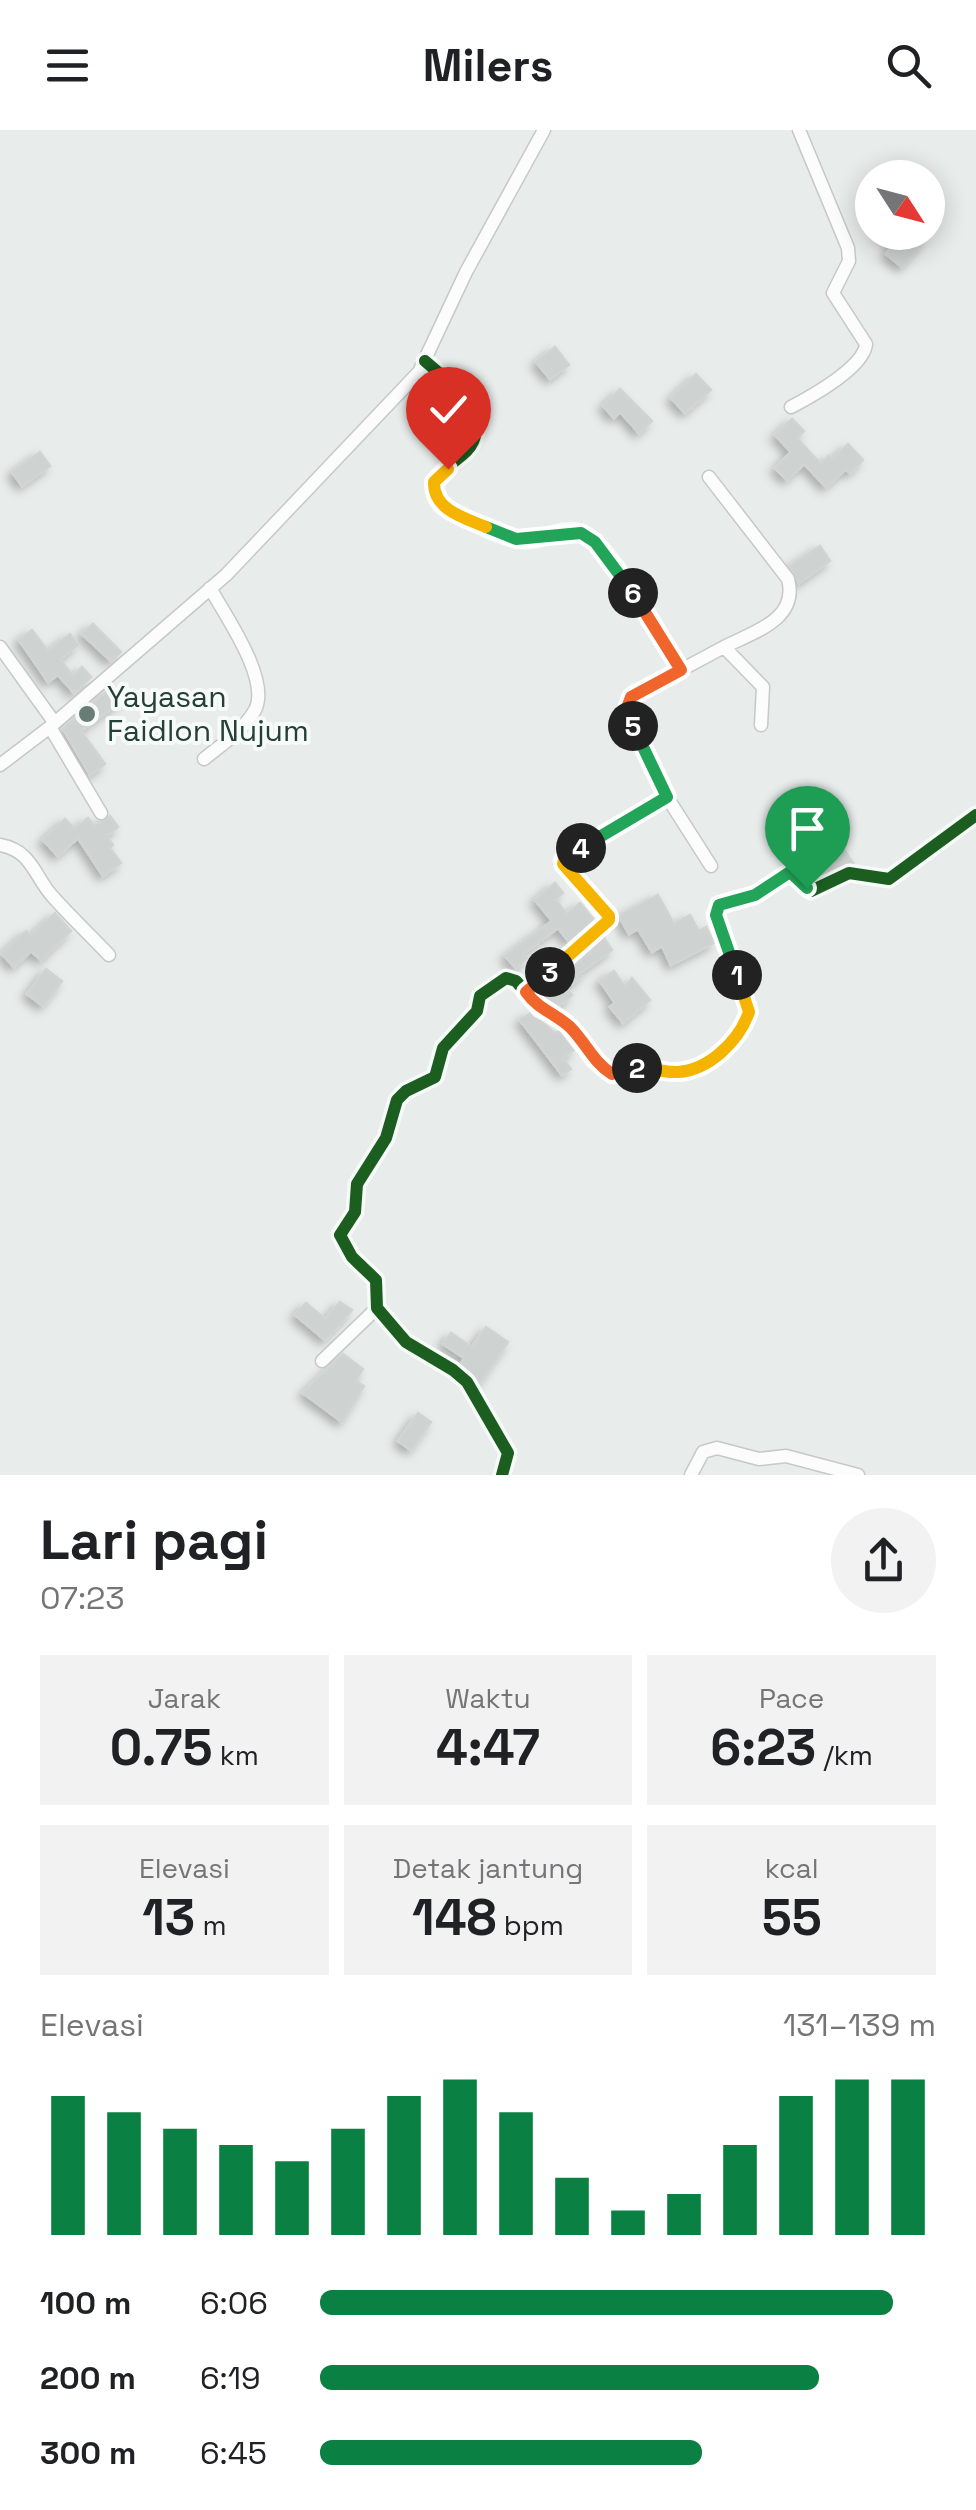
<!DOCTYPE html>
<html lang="id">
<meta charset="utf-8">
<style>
body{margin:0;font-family:"Space Grotesk",sans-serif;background:#f2f2f2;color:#202124;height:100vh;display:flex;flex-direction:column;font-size:38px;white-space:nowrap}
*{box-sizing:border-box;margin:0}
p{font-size:32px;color:#757577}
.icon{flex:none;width:55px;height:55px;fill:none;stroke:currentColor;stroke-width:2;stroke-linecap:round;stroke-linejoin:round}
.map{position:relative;height:1345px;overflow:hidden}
.details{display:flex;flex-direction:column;background:#fff;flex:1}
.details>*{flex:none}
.needle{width:65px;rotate:126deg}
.fabs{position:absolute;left:855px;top:30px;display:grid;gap:20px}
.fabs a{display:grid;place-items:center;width:90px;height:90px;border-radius:50%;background:#fff;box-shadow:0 5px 25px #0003;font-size:50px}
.pin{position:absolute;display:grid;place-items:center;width:85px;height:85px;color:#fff;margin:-102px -42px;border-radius:50% 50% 50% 0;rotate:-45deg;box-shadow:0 0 10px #0007}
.pin .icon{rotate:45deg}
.km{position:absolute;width:50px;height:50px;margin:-25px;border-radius:50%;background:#222;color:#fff;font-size:28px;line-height:50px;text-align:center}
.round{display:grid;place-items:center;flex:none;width:105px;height:105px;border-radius:52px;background:#f2f2f2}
.overview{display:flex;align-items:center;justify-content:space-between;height:170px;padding:0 40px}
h1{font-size:55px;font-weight:700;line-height:75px}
.figures{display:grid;grid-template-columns:repeat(3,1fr);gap:15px;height:170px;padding:10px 40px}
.figures div{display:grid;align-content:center;border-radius:0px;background:#f2f2f2;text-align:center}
.figures b{font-size:50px;font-weight:700}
.figures small{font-size:28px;font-weight:400}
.figures p{font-size:28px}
.chart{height:280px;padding:20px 40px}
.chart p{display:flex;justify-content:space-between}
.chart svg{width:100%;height:180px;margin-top:10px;stroke:#0b8043;stroke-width:6}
ul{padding:0 40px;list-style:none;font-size:32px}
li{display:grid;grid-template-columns:160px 120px 1fr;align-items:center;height:75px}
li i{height:25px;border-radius:12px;background:#0b8043}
header{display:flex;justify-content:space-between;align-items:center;height:130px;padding:0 40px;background:#fff;font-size:45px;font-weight:700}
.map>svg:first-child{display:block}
.building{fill:#ced3d1;stroke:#d0d5d3;stroke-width:2.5;filter:url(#shadow)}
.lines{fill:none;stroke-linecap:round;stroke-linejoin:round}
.street-casing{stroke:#c5c9c7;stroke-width:15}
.street{stroke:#fcfcfc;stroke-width:12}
.cycleway-casing{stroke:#f6faf8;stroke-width:19}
.cycleway{stroke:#1b5e20;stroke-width:12}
.split-1-casing{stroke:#fff;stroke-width:20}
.split-2-casing{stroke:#fff;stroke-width:20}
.split-3-casing{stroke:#fff;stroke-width:20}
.split-4-casing{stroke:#fff;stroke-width:20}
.split-5-casing{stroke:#fff;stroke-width:20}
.split-6-casing{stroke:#fff;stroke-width:20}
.split-7-casing{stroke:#fff;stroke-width:20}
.split-8-casing{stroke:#fff;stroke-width:20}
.split-1{stroke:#22a559;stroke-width:12}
.split-2{stroke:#f5b400;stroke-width:12}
.split-3{stroke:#f0652b;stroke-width:12}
.split-4{stroke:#f5b400;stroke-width:12}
.split-5{stroke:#22a559;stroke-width:12}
.split-6{stroke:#f0652b;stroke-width:12}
.split-7{stroke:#22a559;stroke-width:12}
.split-8{stroke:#f5b400;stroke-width:12}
.poi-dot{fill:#6a7c76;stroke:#f6faf8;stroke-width:4}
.labels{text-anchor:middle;stroke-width:8;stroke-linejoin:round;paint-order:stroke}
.poi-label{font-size:30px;fill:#263f38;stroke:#f6faf8;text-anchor:start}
</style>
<header><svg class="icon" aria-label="menu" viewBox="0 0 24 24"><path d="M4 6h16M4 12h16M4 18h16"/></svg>Milers<svg class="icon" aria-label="search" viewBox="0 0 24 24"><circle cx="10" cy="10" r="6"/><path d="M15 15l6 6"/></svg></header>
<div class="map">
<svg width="976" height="1345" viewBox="0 0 976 1345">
<defs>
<filter id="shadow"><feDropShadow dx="-4.5" dy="4.5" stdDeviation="5" flood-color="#0004"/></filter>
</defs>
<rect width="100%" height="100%" fill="#e8ecea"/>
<path class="building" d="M880,102h46l-4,5 3,2 -23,28 -16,-13 8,-10z
M555,217l14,18 -19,14 -14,-17z
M696,244l15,16 -26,23 -14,-15z
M620,259l32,32 -13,12 -19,-21 -6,6 -11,-12z
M792,289l12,12 -7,7 24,26 8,-8 3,4 16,-16 15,16 -13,13 -4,-4 -20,18 -22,-23 -17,16 -12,-12 16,-16 -16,-17z
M40,322l10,14 -28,20 -10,-14z
M820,416l10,15 -31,22 -9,-17z
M93,494l28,28 -10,9 -29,-27z
M32,500l16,21 22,-17 8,11 -18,14 13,17 9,-9 9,10 -17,16 -16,-18 -10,7 -29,-42z
M111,558l10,13 -40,30 24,33 -15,11 -27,-46z
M110,686l8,11 -12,9 7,9 -3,3 11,15 -18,13 -25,-38 -20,18 -15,-16 22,-21 10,10 13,-11 7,8z
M840,714l13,19 -40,16 -11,-10z
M555,753l8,10 -8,6 12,15 13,-11 14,17 -25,22 -11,-14 -35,26 4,4 -11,10 -11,-12 47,-35 -17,-21z
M658,765l16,29 16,-9 9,16 7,-4 8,16 -43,22 -9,-19 -10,6 -14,-23 -9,5 -10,-18z
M55,783l16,18 -30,29 -10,-9 -17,16 -12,-13 24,-23 5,5z
M604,808l8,12 -32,23 2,3 -22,17 9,-2 3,4 -14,12 -12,-6 -4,-5z
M46,839l16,12 -19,25 -16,-12z
M614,841l11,16 7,-9 18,22 -27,23 -13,-16 5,-4 -15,-22z
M531,883l24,20 4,-2 15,19 -12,8 9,11 -9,6 -42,-55z
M340,1172l12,8 -27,30 -30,-25 11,-12 19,16z
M486,1197l22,15 -28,41 -19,-19 3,-6 -21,-14 8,-11 21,14z
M343,1224l20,15 -8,12 9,5 -22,36 -39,-29z
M418,1283l13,9 -20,28 -13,-9z"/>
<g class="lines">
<g class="street-casing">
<path id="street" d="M425,231l51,44c5,55 -16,42 -42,77l2,15 6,9c22,11 62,35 86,34 17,-1 36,-13 53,-7 29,10 82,109 100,137l-47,24 -6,11 5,23 34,69 -102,59 -3,5 47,59 -82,73
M791,277c21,-11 73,-40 75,-63l-33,-51 16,-32 -1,-13 -49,-118
M709,347l79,102c11,41 -35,53 -64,68
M0,517l54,75
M681,540l43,-23 39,40 -2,38
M50,597l51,86
M204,629c17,-14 40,-29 51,-49 16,-30 -30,-95 -45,-122
M0,635l50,-38 176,-152 193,-203 47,-100 78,-142
M667,667l44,69
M0,715c33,6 34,32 54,53 17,19 37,38 55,57
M322,1231l55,-53
M502,1345l6,-22 -41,-71 -14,-12 -47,-28 -29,-34 -1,-28 -24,-23 -12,-22 15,-23 2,-28 29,-46 11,-38 9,-9 29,-14 8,-29 34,-37 3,-15 26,-18 10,3 24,28 26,14 28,37 18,14c12,1 19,-6 30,-7 10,0 21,5 31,5 33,1 66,-30 76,-60l-34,-97 4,-10 36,-10 36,-23 20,19 38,-18 40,6 87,-64
M691,1345l12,-23 14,-4 42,11 27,-3 72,19"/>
</g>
<use href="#street" class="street"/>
<g class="cycleway-casing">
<path id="cycleway" d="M425,231l51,44c5,55 -16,42 -42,77l2,15 6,9c22,11 62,35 86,34 17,-1 36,-13 53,-7 29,10 82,109 100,137l-47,24 -6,11 5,23 34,69 -102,59 -3,5 47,59 -82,73
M502,1345l6,-22 -41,-71 -14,-12 -47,-28 -29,-34 -1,-28 -24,-23 -12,-22 15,-23 2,-28 29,-46 11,-38 9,-9 29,-14 8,-29 34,-37 3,-15 26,-18 10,3 24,28 26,14 28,37 18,14c12,1 19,-6 30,-7 10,0 21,5 31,5 33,1 66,-30 76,-60l-34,-97 4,-10 36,-10 36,-23 20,19 38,-18 40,6 87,-64"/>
</g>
<use href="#cycleway" class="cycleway"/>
</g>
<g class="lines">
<g class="split-1-casing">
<path id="split-1" d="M737,845l-21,-60 3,-10 36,-10 35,-23 17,16"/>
</g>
<g class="split-2-casing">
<path id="split-2" d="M637,938c14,-1 27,5 41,4 31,-2 61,-31 71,-60l-12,-37"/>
</g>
<g class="split-3-casing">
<path id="split-3" d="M550,842l-24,20c13,18 29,21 44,35 16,16 23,35 42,47l25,-6"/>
</g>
<g class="split-4-casing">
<path id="split-4" d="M550,842l59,-52v-4l-46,-52 2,-8 16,-8"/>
</g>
<g class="split-5-casing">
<path id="split-5" d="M581,718l86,-51 -34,-71"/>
</g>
<g class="split-6-casing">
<path id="split-6" d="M633,463l48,77 -50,27 -3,8 5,21"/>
</g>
<g class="split-7-casing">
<path id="split-7" d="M486,397l30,12 65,-6 14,9 38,51"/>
</g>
<g class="split-8-casing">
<path id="split-8" d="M448,339l-14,13c-1,28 31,36 52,45"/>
</g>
<use href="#split-1" class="split-1"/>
<use href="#split-2" class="split-2"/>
<use href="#split-3" class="split-3"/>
<use href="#split-4" class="split-4"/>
<use href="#split-5" class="split-5"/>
<use href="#split-6" class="split-6"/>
<use href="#split-7" class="split-7"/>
<use href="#split-8" class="split-8"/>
</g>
<circle class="poi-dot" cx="87" cy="584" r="10"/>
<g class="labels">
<g class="poi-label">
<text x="107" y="577">Yayasan<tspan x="107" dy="34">Faidlon Nujum</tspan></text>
</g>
</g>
</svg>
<div class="fabs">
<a><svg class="needle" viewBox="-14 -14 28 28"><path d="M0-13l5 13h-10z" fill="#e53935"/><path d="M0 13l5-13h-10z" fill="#757577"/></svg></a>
</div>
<div class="pin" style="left:807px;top:758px;background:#1e9e55"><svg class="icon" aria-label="arrive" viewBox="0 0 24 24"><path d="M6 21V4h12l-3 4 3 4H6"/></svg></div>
<div class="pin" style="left:448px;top:339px;background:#d93025"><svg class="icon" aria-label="check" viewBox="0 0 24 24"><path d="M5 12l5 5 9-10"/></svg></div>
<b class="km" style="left:737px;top:845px">1</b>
<b class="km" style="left:637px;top:938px">2</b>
<b class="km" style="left:550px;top:842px">3</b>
<b class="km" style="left:581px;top:718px">4</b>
<b class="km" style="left:633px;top:596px">5</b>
<b class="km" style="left:633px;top:463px">6</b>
</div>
<section class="details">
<div class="overview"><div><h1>Lari pagi</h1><p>07:23</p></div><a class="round"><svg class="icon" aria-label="share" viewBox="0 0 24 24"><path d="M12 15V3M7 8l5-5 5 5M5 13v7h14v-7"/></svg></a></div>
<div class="figures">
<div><p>Jarak</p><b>0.75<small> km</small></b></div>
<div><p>Waktu</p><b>4:47</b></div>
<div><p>Pace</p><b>6:23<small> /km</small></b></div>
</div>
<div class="figures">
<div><p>Elevasi</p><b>13<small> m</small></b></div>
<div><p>Detak jantung</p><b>148<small> bpm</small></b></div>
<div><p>kcal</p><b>55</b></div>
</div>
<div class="chart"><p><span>Elevasi</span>131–139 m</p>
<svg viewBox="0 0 160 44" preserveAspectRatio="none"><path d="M5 44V10M15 44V14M25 44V18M35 44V22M45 44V26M55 44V18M65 44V10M75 44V6M85 44V14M95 44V30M105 44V38M115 44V34M125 44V22M135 44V10M145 44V6M155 44V6"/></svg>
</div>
<ul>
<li><b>100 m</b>6:06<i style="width:93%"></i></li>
<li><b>200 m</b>6:19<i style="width:81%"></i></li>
<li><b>300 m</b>6:45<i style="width:62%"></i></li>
</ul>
</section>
